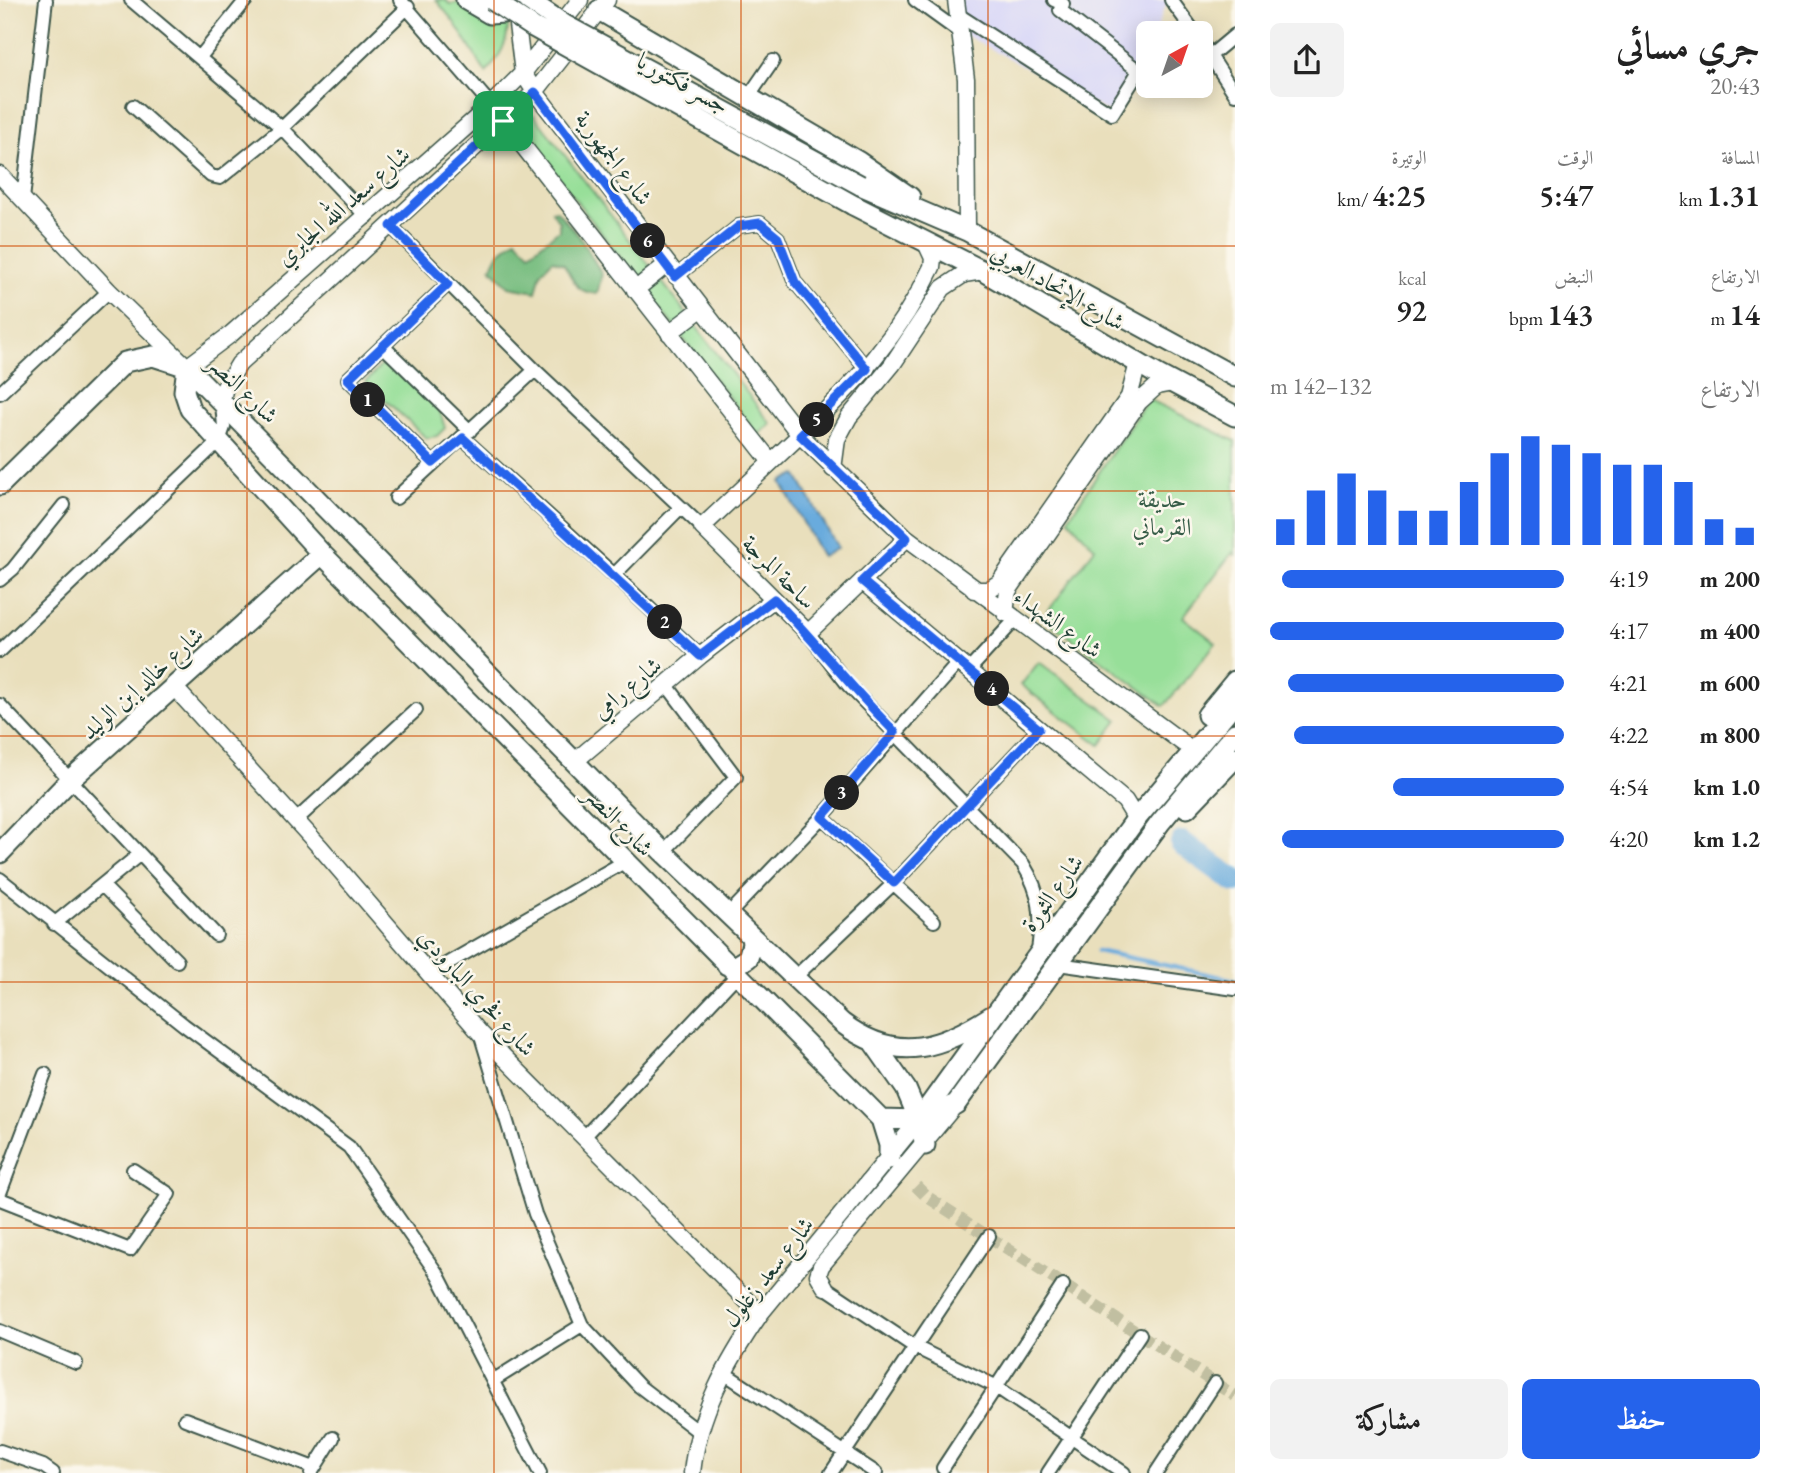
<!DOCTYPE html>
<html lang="ar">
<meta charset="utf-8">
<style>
body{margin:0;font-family:"EB Garamond",Amiri,serif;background:#f2f2f2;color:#222;direction:rtl;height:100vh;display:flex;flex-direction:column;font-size:26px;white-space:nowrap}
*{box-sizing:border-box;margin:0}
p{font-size:23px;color:#767676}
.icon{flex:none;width:38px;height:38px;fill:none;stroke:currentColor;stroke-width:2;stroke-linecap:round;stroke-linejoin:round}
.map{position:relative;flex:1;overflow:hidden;direction:ltr}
.side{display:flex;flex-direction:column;background:#fff;width:560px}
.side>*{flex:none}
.needle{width:46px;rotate:40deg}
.tools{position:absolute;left:1136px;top:21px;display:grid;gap:14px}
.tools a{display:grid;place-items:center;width:77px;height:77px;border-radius:10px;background:#fff;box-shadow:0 4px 18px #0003;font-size:35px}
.pin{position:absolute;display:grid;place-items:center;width:60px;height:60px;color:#fff;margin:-30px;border-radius:14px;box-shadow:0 4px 10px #0006}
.km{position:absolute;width:35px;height:35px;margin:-18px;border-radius:50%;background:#222;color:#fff;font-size:19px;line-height:35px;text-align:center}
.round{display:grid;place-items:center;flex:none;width:74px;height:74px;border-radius:10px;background:#f2f2f2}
.headline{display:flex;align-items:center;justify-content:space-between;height:119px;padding:0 35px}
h1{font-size:38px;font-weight:600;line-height:52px}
.metrics{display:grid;grid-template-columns:repeat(3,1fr);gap:10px;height:119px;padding:7px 35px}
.metrics div{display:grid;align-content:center}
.metrics b{font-size:30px;font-weight:600}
.metrics small{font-size:19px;font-weight:400}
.metrics p{font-size:19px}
.chart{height:196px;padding:14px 35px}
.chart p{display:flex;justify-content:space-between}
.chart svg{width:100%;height:126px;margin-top:7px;stroke:#2563eb;stroke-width:6}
.cta{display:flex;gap:14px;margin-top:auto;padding:14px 35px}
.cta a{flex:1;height:80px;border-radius:10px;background:#2563eb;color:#fff;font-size:28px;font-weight:600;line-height:80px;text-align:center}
.cta a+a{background:#f2f2f2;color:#222}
ul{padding:0 35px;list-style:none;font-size:23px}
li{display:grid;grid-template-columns:112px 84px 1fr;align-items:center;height:52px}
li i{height:18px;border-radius:9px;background:#2563eb}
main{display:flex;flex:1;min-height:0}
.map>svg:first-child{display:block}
.built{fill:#d8d7f8}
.green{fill:#97df99;stroke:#5b8e66;stroke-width:2}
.forest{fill:#79be81;stroke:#4c7e5a;stroke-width:2}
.water{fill:#69abdd;stroke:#447488;stroke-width:2}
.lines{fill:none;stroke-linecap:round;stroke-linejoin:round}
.stream{stroke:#69abdd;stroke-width:4.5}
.river{stroke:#69abdd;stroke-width:24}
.minor-tunnel{stroke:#c1bfa1;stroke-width:12;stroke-dasharray:12 6;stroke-linecap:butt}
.minor-casing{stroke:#3d5548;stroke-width:16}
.major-casing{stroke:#3d5548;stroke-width:19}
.highway-casing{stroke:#3d5548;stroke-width:23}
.minor{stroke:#fff;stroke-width:12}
.major{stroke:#fff;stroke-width:16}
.highway{stroke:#fff;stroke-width:19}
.highway-bridge-casing{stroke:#3d5548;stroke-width:23;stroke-linecap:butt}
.highway-bridge{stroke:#fff;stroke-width:19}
.route-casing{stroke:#fff;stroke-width:14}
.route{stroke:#2563eb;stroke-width:9}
.grid{fill:none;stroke:#d45610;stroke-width:2;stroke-opacity:0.55}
.labels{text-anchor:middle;stroke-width:5;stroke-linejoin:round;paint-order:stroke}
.street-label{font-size:24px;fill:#1f3d34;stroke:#fbf7ec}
.park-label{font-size:24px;fill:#375d48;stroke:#fbf7ec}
</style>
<main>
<section class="side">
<div class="headline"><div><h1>جري مسائي</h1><p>20:43</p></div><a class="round"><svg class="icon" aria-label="share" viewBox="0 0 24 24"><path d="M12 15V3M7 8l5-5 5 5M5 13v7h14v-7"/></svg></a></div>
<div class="metrics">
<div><p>المسافة</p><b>1.31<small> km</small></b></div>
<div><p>الوقت</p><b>5:47</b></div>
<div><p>الوتيرة</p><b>4:25<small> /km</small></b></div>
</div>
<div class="metrics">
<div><p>الارتفاع</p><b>14<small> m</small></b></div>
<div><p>النبض</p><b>143<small> bpm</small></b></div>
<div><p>kcal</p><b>92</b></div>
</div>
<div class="chart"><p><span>الارتفاع</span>132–142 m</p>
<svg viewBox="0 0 160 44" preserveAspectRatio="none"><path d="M5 44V35M15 44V25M25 44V19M35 44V25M45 44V32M55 44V32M65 44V22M75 44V12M85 44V6M95 44V9M105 44V12M115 44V16M125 44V16M135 44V22M145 44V35M155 44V38"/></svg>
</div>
<ul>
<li><b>200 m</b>4:19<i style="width:96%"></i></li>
<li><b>400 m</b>4:17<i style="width:100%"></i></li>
<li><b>600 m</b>4:21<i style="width:94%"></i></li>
<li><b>800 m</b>4:22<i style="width:92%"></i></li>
<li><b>1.0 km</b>4:54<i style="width:58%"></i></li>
<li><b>1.2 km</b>4:20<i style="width:96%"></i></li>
</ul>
<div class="cta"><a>حفظ</a><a>مشاركة</a></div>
</section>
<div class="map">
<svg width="1235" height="1473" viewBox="0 0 1235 1473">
<rect width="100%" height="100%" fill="#fbf7ec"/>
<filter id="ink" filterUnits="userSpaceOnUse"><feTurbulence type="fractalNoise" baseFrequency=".0143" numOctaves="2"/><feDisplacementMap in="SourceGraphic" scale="14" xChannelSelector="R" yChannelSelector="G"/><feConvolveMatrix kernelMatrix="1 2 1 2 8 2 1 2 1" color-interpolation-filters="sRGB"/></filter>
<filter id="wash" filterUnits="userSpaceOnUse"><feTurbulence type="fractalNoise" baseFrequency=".00686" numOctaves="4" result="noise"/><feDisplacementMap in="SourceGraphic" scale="28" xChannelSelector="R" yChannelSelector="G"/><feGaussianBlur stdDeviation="1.57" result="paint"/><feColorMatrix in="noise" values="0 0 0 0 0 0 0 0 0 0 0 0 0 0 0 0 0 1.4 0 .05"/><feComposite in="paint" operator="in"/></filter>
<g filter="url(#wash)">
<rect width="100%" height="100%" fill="#e9dfbc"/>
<path class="built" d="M956,0h212l-13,33h-7v17l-9,21 -27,43 -154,-83z"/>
<path class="green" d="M436,0h9l5,4 24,-3 34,21c0,22 -8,34 -22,51l-32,-51z
M534,115l237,309 -13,11 -238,-307z
M387,359l52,49 6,20 -8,8 -11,2 -60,-56z
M1148,399l87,42v114l-3,-2 -49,64 33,26 -52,63 -121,-88 52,-70 -27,-29z
M1039,662l79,58 -18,25 -79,-60z"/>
<path class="forest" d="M556,210l23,26 23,38 -5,20c-22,-2 -23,-13 -33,-30l-11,-4 -12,12 -5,20 -27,-5 -18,-19 8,-15 17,-14 14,14 29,-23v-8l-7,-11z"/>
<path class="water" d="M796,474l42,74 -16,9 -41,-75z"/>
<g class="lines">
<path class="stream" d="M1097,951l138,29"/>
<path class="river" d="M1182,843l53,38"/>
</g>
</g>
<g filter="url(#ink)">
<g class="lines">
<path class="minor-tunnel" d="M916,1186l10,10 309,200"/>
<g class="minor-casing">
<path id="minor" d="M131,0l151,128 85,89
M400,0l91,105
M915,0l43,31
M1171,0l24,33
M957,14l155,100 27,-43 -79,-61 3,-6 -9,-4
M1200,40l35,54
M1211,55l24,-20
M200,57l46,-57
M749,96l24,-35
M133,106l78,70 9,2 62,-50 126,-121
M23,199l23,-199
M391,226l144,144 167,157
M675,277l64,-51 21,-3 18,15 17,44 72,87
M383,346l87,85
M0,393l109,-102
M463,438l151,137
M433,463l-85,-84 100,-95
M396,498l139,-128
M681,507l-67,68 86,81
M0,580l13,-11 51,-64
M808,633l41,53 174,178c18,29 20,52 15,86
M0,651l219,-210 5,-14 -2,-24
M969,670l46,-50
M0,705l216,230
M822,817l112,104
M295,821l121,-111
M663,852l73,-75 -70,-93
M0,879l184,146 165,122 89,128 102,198
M102,885l75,76
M728,915l94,-98 137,-155
M54,924l86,-70
M1058,964l177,25
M429,974l195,-112
M794,978l100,-95 145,-154
M480,1033l55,181 47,111 57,61 60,46
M584,1137l153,-162
M0,1193l45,-119
M0,1199l130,51 39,-56 -36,-24
M825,1287l90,60 80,39 129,87
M0,1331l76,32
M724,1373l152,100
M494,1380l88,-55
M185,1419l129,49
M0,1451l43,15 10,7
M943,1468l120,-183
M311,1473l22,-35
M831,1473l158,-237
M1048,1473l92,-139
M1156,1473l59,-90"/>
</g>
<g class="major-casing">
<path id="major" d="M956,0l10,79 1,152
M515,8l8,65 12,19 265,343c53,-48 101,-102 132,-168l1,-9 -7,-15
M498,114l273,348
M0,175l109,116 78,76 44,-33 260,-229 32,-32 57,-73
M635,290l31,-25
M669,333l32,-24
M222,399l3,-12 14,-23 296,-272 72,-92
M833,469l4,-30 12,-22 43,-52 51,-77 21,-14 19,-3
M907,538l-99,95 -106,-106 98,-92 107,103 276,205
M862,581l263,220 11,18
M974,590h14l11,-7 130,-186 9,-34
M1005,613l3,-22 131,-189 18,-16 16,-3
M174,687l147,161 159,185 280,281
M575,761l125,-105 74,-57
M825,1287l-7,-12 3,-9 135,-162
M692,1473c6,-59 35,-111 68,-159l159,-194"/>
</g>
<g class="highway-casing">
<path id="highway" d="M466,0l24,14 13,-1 15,-13
M599,10l260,152 51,35
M860,185l107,46 268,146
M853,205l130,66 175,104 77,41
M187,367l-3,24 6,18 132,145 559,565 38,1 37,-16 204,-281 75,-90
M0,485l125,-123 28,-6 34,11 476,485 179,171c55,42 101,25 154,-10
M1207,715l28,-34
M1187,808l48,-50
M0,853l71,-74 251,-225
M727,965l8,1 13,-8 4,-14 -1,-8
M873,1042l33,47 13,31 6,25
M881,1119l8,26v14
M919,1120l217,-301 99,-117"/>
</g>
<use href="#minor" class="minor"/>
<use href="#major" class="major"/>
<use href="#highway" class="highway"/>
<g class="highway-bridge-casing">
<path id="highway-bridge" d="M492,0l41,27 320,178
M528,0l37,25 295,160"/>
</g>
<use href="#highway-bridge" class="highway-bridge"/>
</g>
</g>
<g class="lines" filter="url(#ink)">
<g class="route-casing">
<path id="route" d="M535,92l140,185 64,-51 21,-3 18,15 17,44 72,87 -67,66 107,103 -45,43 177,148 -145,154 -72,-66 73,-85c-43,-43 -79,-90 -121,-133l-74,57 -237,-218 -30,25 -85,-84 100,-95 -57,-58z"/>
</g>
<use href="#route" class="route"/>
</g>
<path class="grid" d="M247,0v1473M494,0v1473M741,0v1473M988,0v1473M0,246h1235M0,491h1235M0,736h1235M0,982h1235M0,1228h1235"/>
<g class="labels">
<g class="street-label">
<text transform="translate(683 83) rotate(29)" y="8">جسر فكتوريا</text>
<text transform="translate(614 158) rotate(53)" y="8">شارع الجمهورية</text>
<text transform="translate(343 206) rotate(-41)" y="8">شارع سعد الله الجابري</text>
<text transform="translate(1058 287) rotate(30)" y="8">شارع الإتحاد العربي</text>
<text transform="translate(243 389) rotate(44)" y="8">شارع النصر</text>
<text transform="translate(779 572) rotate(45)" y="8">ساحة المرجة</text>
<text transform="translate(1058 623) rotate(36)" y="8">شارع الشهداء</text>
<text transform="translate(142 683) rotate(-42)" y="8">شارع خالد إبن الوليد</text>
<text transform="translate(627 688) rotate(-40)" y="8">شارع رامي</text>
<text transform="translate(619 821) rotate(46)" y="8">شارع النصر</text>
<text transform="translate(1052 893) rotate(-54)" y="8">شارع الثورة</text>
<text transform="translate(477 992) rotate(48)" y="8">شارع فخري البارودي</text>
<text transform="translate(768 1272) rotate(-52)" y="8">شارع سعد زغلول</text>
</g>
<g class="park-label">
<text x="1162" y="507">حديقة<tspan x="1162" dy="28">القرماني</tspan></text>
</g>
</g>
</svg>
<div class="tools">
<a><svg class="needle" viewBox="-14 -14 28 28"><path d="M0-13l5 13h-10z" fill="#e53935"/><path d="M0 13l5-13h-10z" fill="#767676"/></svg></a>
</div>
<div class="pin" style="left:503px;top:121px;background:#1e9e55"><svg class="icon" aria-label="arrive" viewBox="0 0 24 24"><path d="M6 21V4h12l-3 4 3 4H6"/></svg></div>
<b class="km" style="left:368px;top:400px">1</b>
<b class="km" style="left:665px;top:622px">2</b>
<b class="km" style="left:842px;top:793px">3</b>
<b class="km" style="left:992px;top:689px">4</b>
<b class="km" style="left:817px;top:420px">5</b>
<b class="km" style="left:648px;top:241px">6</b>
</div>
</main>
